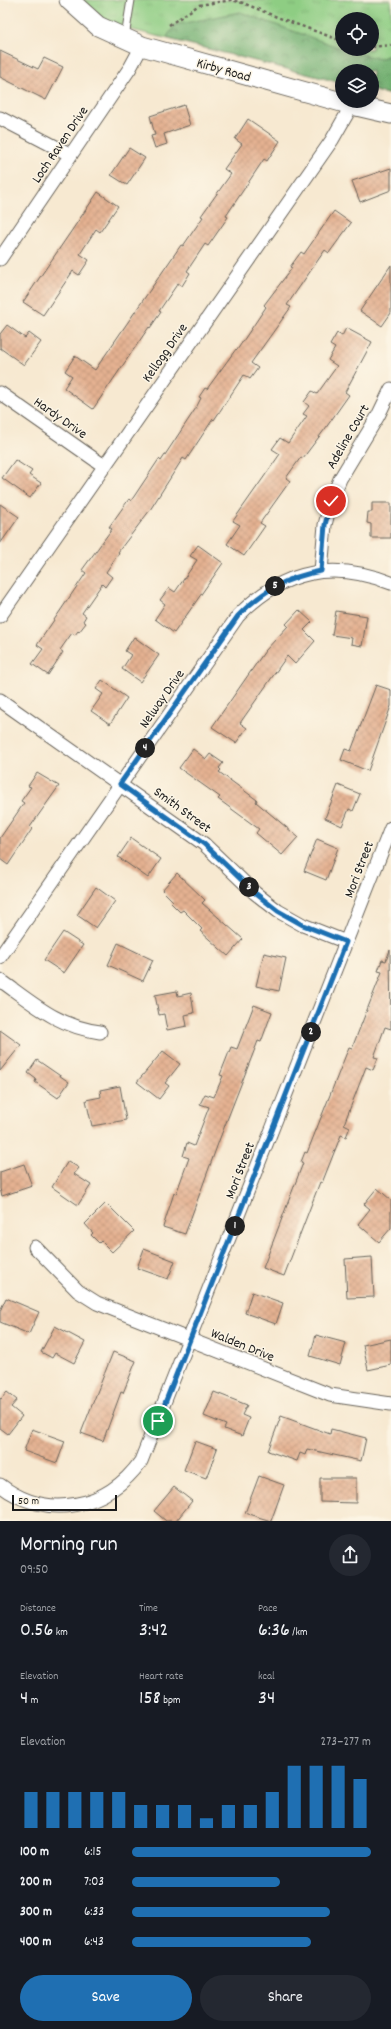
<!DOCTYPE html>
<meta charset="utf-8">
<style>
body{margin:0;font-family:Dekko,sans-serif;background:#242831;color:#f1f3f6;height:100vh;display:flex;flex-direction:column;font-size:15px;white-space:nowrap}
*{box-sizing:border-box;margin:0}
p{font-size:13px;color:#9ea1a6}
.icon{flex:none;width:22px;height:22px;fill:none;stroke:currentColor;stroke-width:2;stroke-linecap:round;stroke-linejoin:round}
.map{position:relative;height:1521px;overflow:hidden}
.panel{display:flex;flex-direction:column;background:#171b24;flex:1}
.panel>*{flex:none}
.controls{position:absolute;left:335px;top:12px;display:grid;gap:8px}
.controls a{display:grid;place-items:center;width:44px;height:44px;border-radius:50%;background:#171b24;box-shadow:0 2px 10px #0003;font-size:20px}
.scale{position:absolute;left:12px;bottom:10px;width:105px;box-sizing:border-box;padding-left:4px;border:2px solid #1c1c1c;border-top:0;font-size:11px;line-height:14px;white-space:nowrap;color:#1c1c1c;-webkit-text-stroke:3px #fcf5e5;paint-order:stroke}
.pin{position:absolute;display:grid;place-items:center;width:34px;height:34px;color:#fff;margin:-17px;border:2px solid #fff;border-radius:50%;box-shadow:0 1px 4px #0007}
.km{position:absolute;width:20px;height:20px;margin:-10px;border-radius:50%;background:#222;color:#fff;font-size:11px;line-height:20px;text-align:center}
.round{display:grid;place-items:center;flex:none;width:42px;height:42px;border-radius:21px;background:#242831}
.headline{display:flex;align-items:center;justify-content:space-between;height:68px;padding:0 20px}
h1{font-size:22px;font-weight:600;line-height:30px}
.figures{display:grid;grid-template-columns:repeat(3,1fr);gap:6px;height:68px;padding:4px 20px}
.figures div{display:grid;align-content:center}
.figures b{font-size:20px;font-weight:600}
.figures small{font-size:11px;font-weight:400}
.figures p{font-size:11px}
.chart{height:112px;padding:8px 20px}
.chart p{display:flex;justify-content:space-between}
.chart svg{width:100%;height:72px;margin-top:4px;stroke:#1f6fb2;stroke-width:6}
.action{display:flex;gap:8px;margin-top:auto;padding:8px 20px}
.action a{flex:1;height:46px;border-radius:24px;background:#1f6fb2;color:#fff;font-size:16px;font-weight:600;line-height:46px;text-align:center}
.action a+a{background:#242831;color:#f1f3f6}
ul{padding:0 20px;list-style:none;font-size:13px}
li{display:grid;grid-template-columns:64px 48px 1fr;align-items:center;height:30px}
li i{height:10px;border-radius:5px;background:#1f6fb2}
.map>svg:first-child{display:block}
.grass{fill:url(#grass-tufts);stroke:#557450;fill-rule:evenodd}
.forest{fill:url(#forest-crowns);stroke:#476646}
.building{fill:url(#building-cross-hatch)}
.lines{fill:none;stroke-linecap:round;stroke-linejoin:round}
.service-casing{stroke:#69645b;stroke-width:9}
.minor-casing{stroke:#69645b;stroke-width:15}
.secondary-casing{stroke:#69645b;stroke-width:21}
.path{stroke:#69645b;stroke-width:2.5;stroke-dasharray:3 3;stroke-linecap:butt}
.service{stroke:#fff;stroke-width:7}
.minor{stroke:#fff;stroke-width:13}
.secondary{stroke:#fff;stroke-width:19}
.route-casing{stroke:#fff;stroke-width:8}
.route{stroke:#1f6fb2;stroke-width:5}
.labels{text-anchor:middle;stroke-width:3;stroke-linejoin:round;paint-order:stroke}
.street-label{font-size:14px;fill:#1c1c1c;stroke:#fcf5e5}
</style>
<div class="map">
<svg width="391" height="1521" viewBox="0 0 391 1521">
<defs>
<pattern id="grass-tufts" width="24" height="20" patternUnits="userSpaceOnUse"><rect width="24" height="20" fill="#8ecd83"/><path d="M3 7l-1-3M5 7V3M7 7l1-3M15 17l-1-3M17 17v-4M19 17l1-3" fill="none" stroke="#7aaf71"/></pattern>
<pattern id="forest-crowns" width="20" height="18" patternUnits="userSpaceOnUse"><rect width="20" height="18" fill="#72b071"/><path d="M2 6a3 3 0 1 1 6 0M12 15a3 3 0 1 1 6 0" fill="none" stroke="#5d8e5c"/></pattern>
<pattern id="building-cross-hatch" width="8" height="8" patternUnits="userSpaceOnUse"><rect width="8" height="8" fill="#e4b191"/><path d="M0 0l8 8M0 8l8-8" fill="none" stroke="#c3987c"/></pattern>
</defs>
<rect width="100%" height="100%" fill="#fcf5e5"/>
<filter id="ink" filterUnits="userSpaceOnUse"><feTurbulence type="fractalNoise" baseFrequency=".025" numOctaves="2"/><feDisplacementMap in="SourceGraphic" scale="8" xChannelSelector="R" yChannelSelector="G"/><feConvolveMatrix kernelMatrix="1 2 1 2 8 2 1 2 1" color-interpolation-filters="sRGB"/></filter>
<filter id="wash" filterUnits="userSpaceOnUse"><feTurbulence type="fractalNoise" baseFrequency=".012" numOctaves="4" result="noise"/><feDisplacementMap in="SourceGraphic" scale="16" xChannelSelector="R" yChannelSelector="G"/><feGaussianBlur stdDeviation="0.9" result="paint"/><feColorMatrix in="noise" values="0 0 0 0 0 0 0 0 0 0 0 0 0 0 0 0 0 1.4 0 .05"/><feComposite in="paint" operator="in"/></filter>
<g filter="url(#wash)">
<rect width="100%" height="100%" fill="#f7e9d1"/>
<path class="grass" d="M78,0h313v95l-19,-5v-19h-30v12l-233,-59zM342,19h30v30h-30z"/>
<path class="forest" d="M240,12l109,39 31,8 11,-5v41l-19,-5v-19h-30v12l-176,-45 9,-13z"/>
<g id="blocks">
<path class="building" d="M0,51l38,18 6,-11 19,9 -17,33 -46,-23z
M184,105l6,20 -26,9 3,10 -12,4 -4,-12 4,-1 -5,-19z
M248,119l32,22 -13,20 -3,-2 -38,57 2,1 -20,29 -3,-2 -18,27 3,2 -8,13 -4,-3 -19,28 2,1 -11,16 -1,-1 -56,82 -29,-21 8,-12 -7,-5 10,-15 20,14 86,-125 2,1 20,-29 -2,-1 30,-42 -7,-5 18,-25 -7,-5z
M129,148l16,10 -18,27 -16,-10z
M391,168v22l-31,12 -8,-21z
M98,192l20,14 -18,26 -4,-3 -16,25 9,6 -10,15 -6,-4 -30,44 -20,-13z
M334,211l17,12 -22,30 -4,-3 -38,55 4,2 -40,56 7,5 -8,11 -6,-4 -30,45 -1,-1 -27,41 -3,-2 -33,52 -32,42 1,1 -13,19 6,5 -7,10 -3,-3 -20,29 4,3 -3,5 3,2 -7,9 -1,-1 -3,4 -3,-2 -12,17 3,2 -15,23 -16,-11 11,-15 -6,-4 49,-72 -4,-3 30,-41 -3,-2 20,-28 2,2 28,-42 2,2 35,-53 5,-10 -2,-1 6,-9 2,1 29,-40 1,1 29,-43 -2,-2 28,-37 -2,-1 11,-15 3,2z
M391,265v48l-9,13 -22,-15z
M7,325l18,13 4,-5 12,9 -17,23 -24,-17v-14z
M346,328l26,14 -27,50 4,3 -24,34 -22,29 -2,-1 -15,21 4,3 -30,42 5,3 -21,30 -17,-12 13,-19 -7,-4 47,-67 -8,-5 8,-11 8,5 19,-27 -4,-2 6,-8 -5,-4 8,-11 5,3 20,-28 -9,-6 7,-12 -5,-3 7,-12 5,3z
M15,460l17,11 -3,4 12,8 -11,15 -28,-20z
M372,503h19v35h-20v-14l-4,-1 1,-11h4z
M0,504l19,13 -19,27z
M198,545l25,18 -49,70 -19,-14 10,-15 -5,-4 9,-12 6,4 22,-32 -7,-4z
M299,610l13,12 -8,8 11,11 -20,23 -8,-8 -47,67 7,5 -11,15 -24,-16 53,-76 23,-25 -2,-2z
M336,611l31,5 -5,30 -11,-2 1,-6 -20,-3z
M134,637l25,18 -19,27 -18,-13 9,-14 -6,-4z
M102,680l25,18 -17,26 -19,-13 12,-17 -7,-5z
M376,685l15,5v16l-23,65 -27,-11 4,-11 6,2z
M193,749l13,10 4,-5 13,9 -4,5 2,2 -2,2 38,28 -1,2 42,35 -16,18 -26,-22 3,-4 -41,-30 2,-2 -41,-29z
M37,773l22,13 -29,41 2,2 -24,36 -8,-6v-21l24,-35 -3,-2 10,-14 -3,-1z
M338,785l22,9 -7,17 -4,-2 -7,17 -17,-8z
M131,838l30,21 -13,19 -30,-21z
M317,839l21,9 -12,32 -22,-9z
M177,873l28,27 -3,3 41,36 -15,17 -28,-25 2,-2 -19,-19 -3,2 -9,-9 2,-2 -11,-11z
M96,887l19,14 -19,27 -19,-13z
M63,932l20,13 -19,28 -20,-13z
M118,943l35,17 -10,21 -35,-16z
M390,950l1,79 -6,-2 -11,30 4,1 -5,12 -7,-3 -22,57 6,3 -4,10 -5,-2 -19,48 -2,-1 -36,94 -21,-8 40,-105 -2,-1 4,-10 2,1 42,-106 3,1 30,-76 -4,-1 4,-11 4,1z
M264,953l22,5 -7,33 -23,-5z
M177,991l1,5 13,-3 3,20 -9,2 2,11 -20,4 -3,-16 -5,1 -4,-20z
M254,1005l18,7 -11,30 -3,-1 -38,97 -35,96 -22,-7 11,-34 2,1 13,-36 -6,-2 4,-13 7,3 15,-39 -9,-3 5,-10 9,3 9,-21 -3,-1 11,-28 6,2z
M0,1030l21,15 -21,26z
M163,1051l17,13 -15,19 4,3 -10,13 -22,-17z
M37,1060l32,22 -11,16 -23,-16 1,-3 -8,-6z
M120,1086l6,34 -34,6 -6,-26 15,-3 -1,-7z
M68,1161l11,7 -5,6 17,11 -13,20 -26,-18z
M24,1164l8,22 -30,10 -2,-7v-17z
M377,1188l14,12v28l-12,14 -21,-18 12,-15 -6,-5z
M106,1203l28,28 -22,21 -11,-11 -2,2 -8,-8 2,-2 -8,-9z
M144,1249l31,12 -7,18 -31,-11z
M372,1257l2,40 -27,1 -2,-39z
M252,1292l31,11 -7,21 -31,-11z
M6,1298l33,14 -10,22 -29,-12v-11z
M55,1326l30,16 -11,21 -19,-10 -3,5 -11,-6z
M316,1335l30,8 -6,22 -30,-9z
M391,1339v26l-23,5 -5,-25z
M113,1352l23,9 -13,32 -2,-1 -18,49 -22,-8z
M7,1392l10,8 -6,7 11,9 -14,18 -8,-6v-30l1,1z
M214,1392l33,13 -5,10 7,3 -7,18 -18,-7 2,-4 -22,-9z
M281,1416l49,18 1,-5 35,9 -5,23 -54,-12 -2,6 -5,-2 -3,8 -29,-10z
M32,1429l33,12 -8,22 -33,-12z
M195,1441l22,8 -11,29 -22,-8z
M259,1476l25,9 -13,36 -26,-8z
M320,1478h36v25l-36,-1z
M174,1487l18,14 -16,20h-10l-12,-10z"/>
</g>
</g>
<g filter="url(#ink)">
<use href="#blocks" fill-opacity="0" stroke="#69645b" stroke-width="1"/>
<g class="lines">
<g class="service-casing">
<path id="service" d="M125,37l6,-37"/>
</g>
<g class="minor-casing">
<path id="minor" d="M0,118l71,37
M0,259l130,-191 12,-22
M0,393l104,73
M321,571l4,-46 6,-24 9,-22 38,-63 13,-27
M0,616l332,-476 20,-35
M0,700l204,144 51,49 23,18 25,14 43,17
M0,957l238,-341c44,-46 94,-56 153,-33
M0,980c34,24 57,46 100,52
M35,1247l43,44 19,12 233,92 61,9
M0,1485c47,36 107,24 141,-24l250,-633"/>
</g>
<g class="secondary-casing">
<path id="secondary" d="M69,0l29,26 44,20 210,59 39,9"/>
</g>
<path class="path" d="M169,25l30,-20 33,-5 11,3 34,14 65,24
M372,47l19,-2"/>
<use href="#service" class="service"/>
<use href="#minor" class="minor"/>
<use href="#secondary" class="secondary"/>
</g>
</g>
<g class="lines" filter="url(#ink)">
<g class="route-casing">
<path id="route" d="M158,1421l188,-479 -43,-17 -25,-14 -23,-18 -51,-49 -84,-60 118,-168c24,-25 49,-39 83,-45l4,-46 6,-24"/>
</g>
<use href="#route" class="route"/>
</g>
<g class="labels">
<g class="street-label">
<text transform="translate(224 69) rotate(16)" y="5">Kirby Road</text>
<text transform="translate(59 144) rotate(-56)" y="5">Loch Raven Drive</text>
<text transform="translate(164 352) rotate(-55)" y="5">Kellogg Drive</text>
<text transform="translate(61 417) rotate(35)" y="5">Hardy Drive</text>
<text transform="translate(347 436) rotate(-60)" y="5">Adeline Court</text>
<text transform="translate(161 698) rotate(-55)" y="5">Nelway Drive</text>
<text transform="translate(183 809) rotate(36)" y="5">Smith Street</text>
<text transform="translate(358 869) rotate(-69)" y="5">Mori Street</text>
<text transform="translate(239 1170) rotate(-69)" y="5">Mori Street</text>
<text transform="translate(243 1344) rotate(22)" y="5">Walden Drive</text>
</g>
</g>
</svg>
<div class="controls">
<a><svg class="icon" aria-label="locate" viewBox="0 0 24 24"><circle cx="12" cy="12" r="6"/><path d="M12 2v4M12 18v4M2 12h4M18 12h4"/></svg></a>
<a><svg class="icon" aria-label="layers" viewBox="0 0 24 24"><path d="M12 4l9 5-9 5-9-5zM3 14l9 5 9-5"/></svg></a>
</div>
<div class="scale">50 m</div>
<div class="pin" style="left:158px;top:1421px;background:#1e9e55"><svg class="icon" aria-label="arrive" viewBox="0 0 24 24"><path d="M6 21V4h12l-3 4 3 4H6"/></svg></div>
<div class="pin" style="left:331px;top:501px;background:#d93025"><svg class="icon" aria-label="check" viewBox="0 0 24 24"><path d="M5 12l5 5 9-10"/></svg></div>
<b class="km" style="left:235px;top:1226px">1</b>
<b class="km" style="left:311px;top:1032px">2</b>
<b class="km" style="left:249px;top:887px">3</b>
<b class="km" style="left:145px;top:748px">4</b>
<b class="km" style="left:275px;top:586px">5</b>
</div>
<section class="panel">
<div class="headline"><div><h1>Morning run</h1><p>09:50</p></div><a class="round"><svg class="icon" aria-label="share" viewBox="0 0 24 24"><path d="M12 15V3M7 8l5-5 5 5M5 13v7h14v-7"/></svg></a></div>
<div class="figures">
<div><p>Distance</p><b>0.56<small> km</small></b></div>
<div><p>Time</p><b>3:42</b></div>
<div><p>Pace</p><b>6:36<small> /km</small></b></div>
</div>
<div class="figures">
<div><p>Elevation</p><b>4<small> m</small></b></div>
<div><p>Heart rate</p><b>158<small> bpm</small></b></div>
<div><p>kcal</p><b>34</b></div>
</div>
<div class="chart"><p><span>Elevation</span>273–277 m</p>
<svg viewBox="0 0 160 44" preserveAspectRatio="none"><path d="M5 44V22M15 44V22M25 44V22M35 44V22M45 44V22M55 44V30M65 44V30M75 44V30M85 44V38M95 44V30M105 44V30M115 44V22M125 44V6M135 44V6M145 44V6M155 44V14"/></svg>
</div>
<ul>
<li><b>100 m</b>6:15<i style="width:100%"></i></li>
<li><b>200 m</b>7:03<i style="width:62%"></i></li>
<li><b>300 m</b>6:33<i style="width:83%"></i></li>
<li><b>400 m</b>6:43<i style="width:75%"></i></li>
</ul>
<div class="action"><a>Save</a><a>Share</a></div>
</section>
